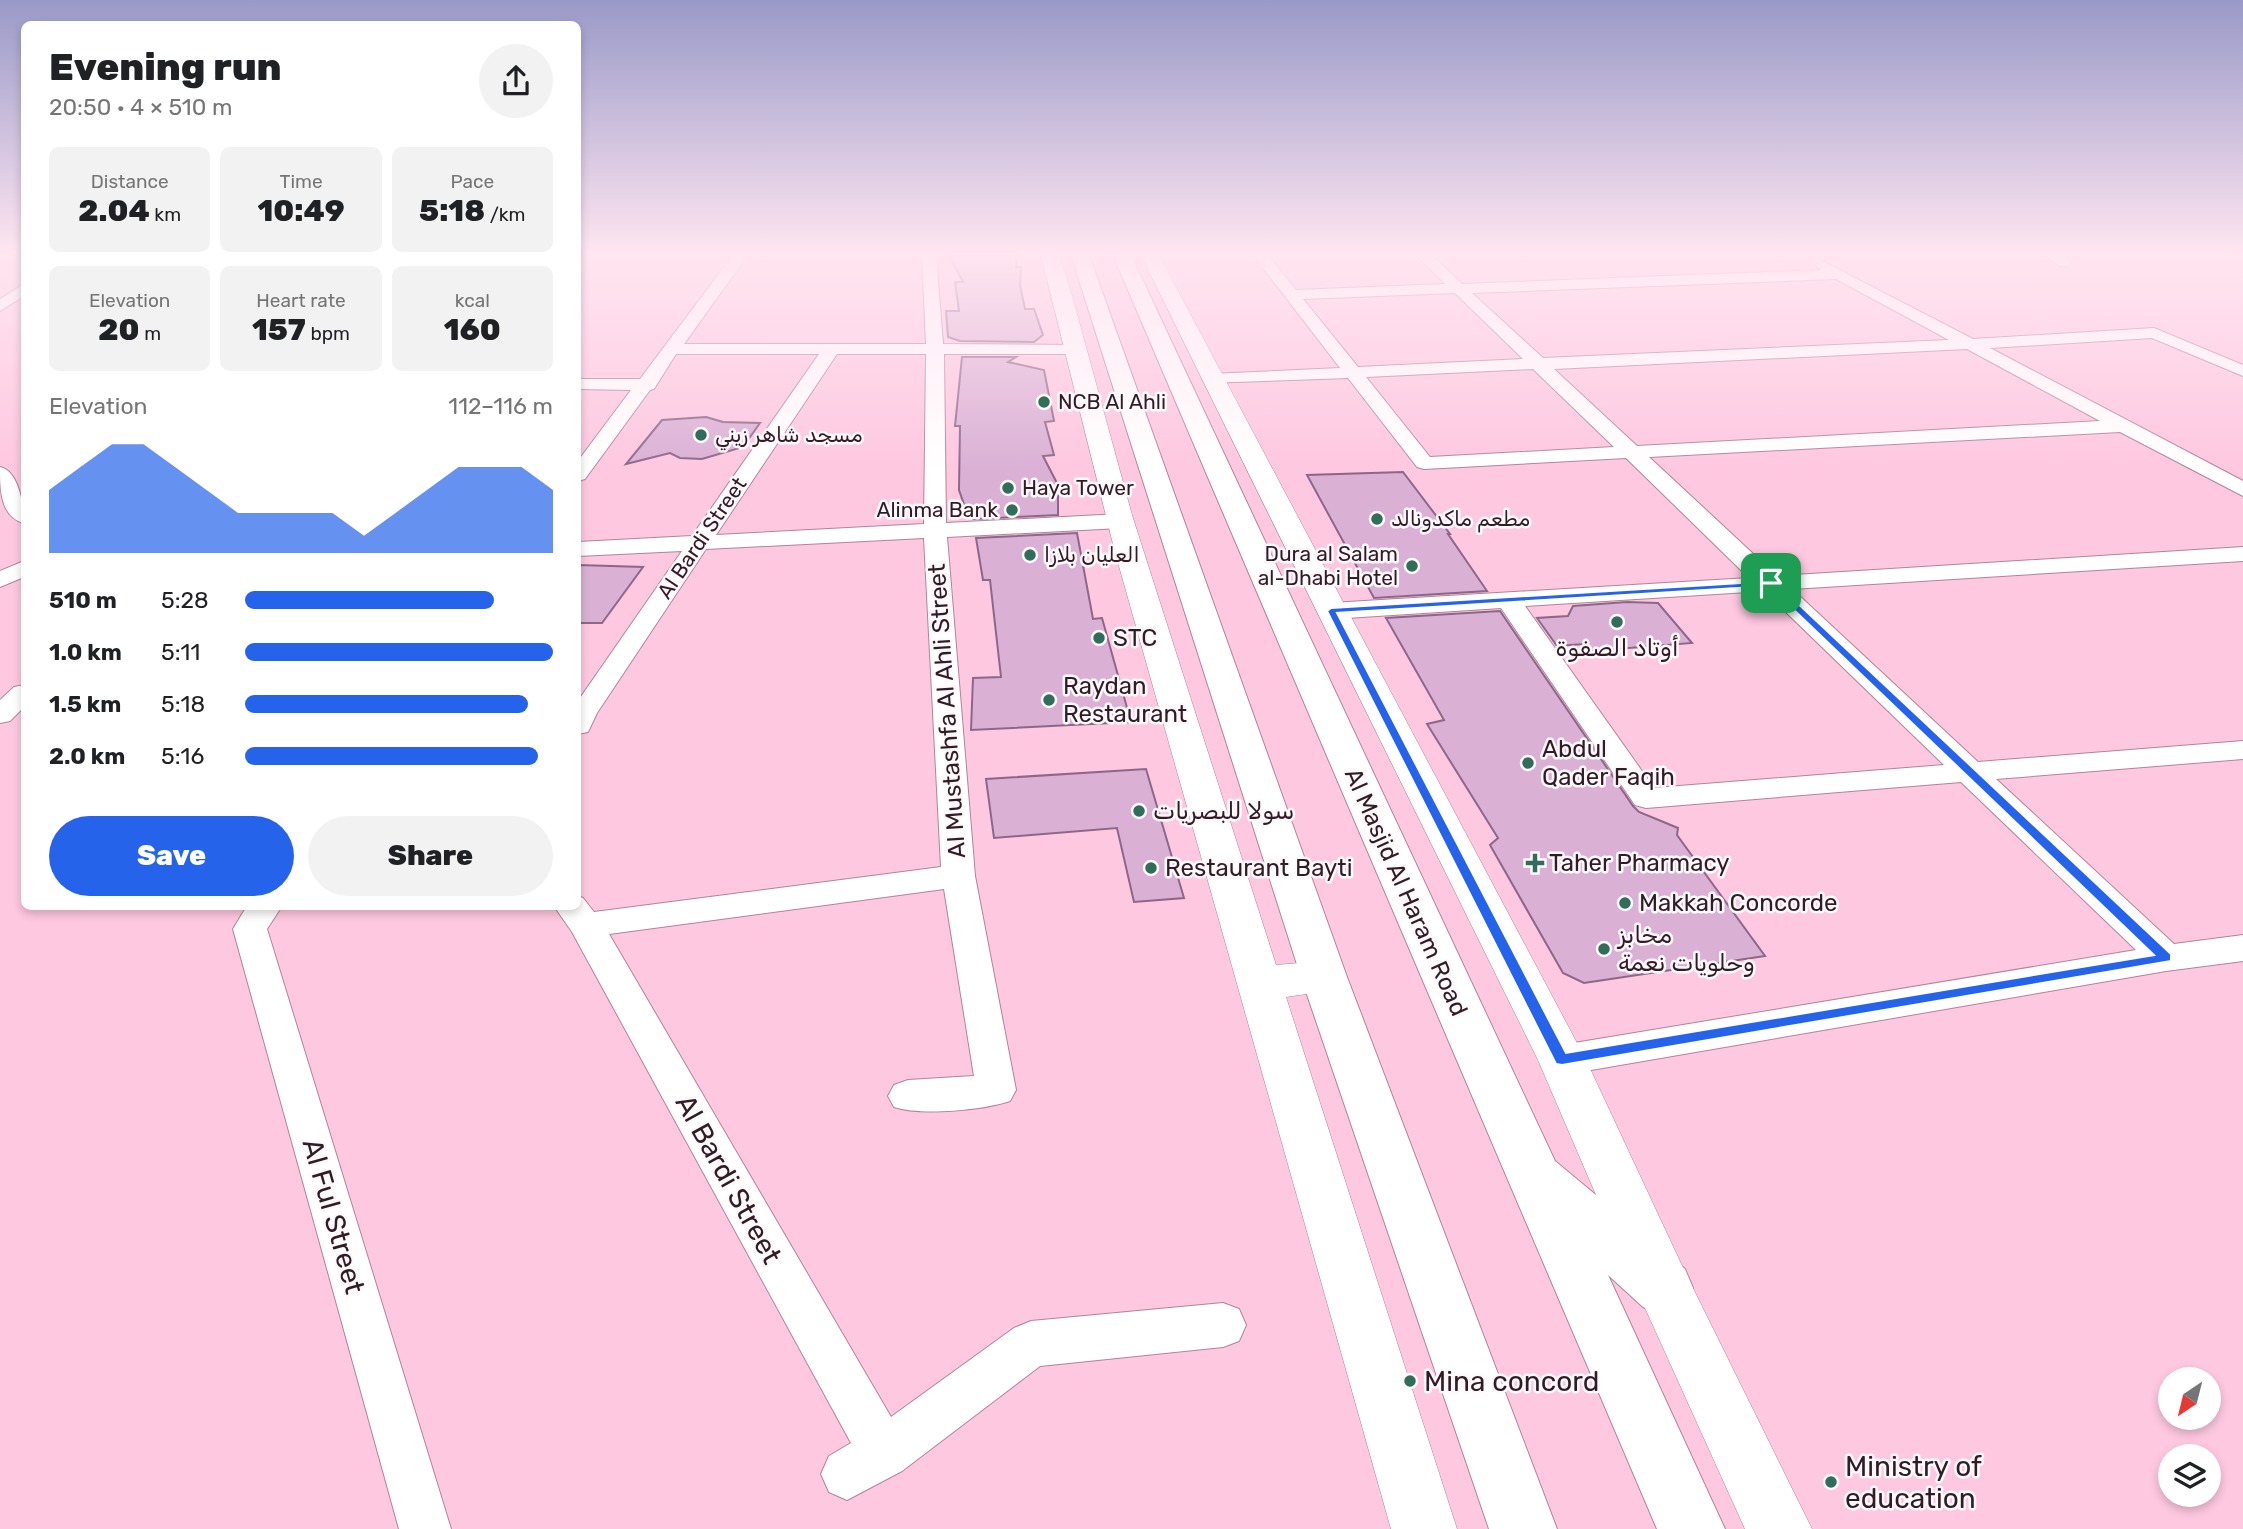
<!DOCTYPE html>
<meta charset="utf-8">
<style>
body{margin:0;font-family:Rubik,"Noto Sans Arabic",sans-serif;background:#f2f2f2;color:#202124;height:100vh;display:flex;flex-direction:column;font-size:26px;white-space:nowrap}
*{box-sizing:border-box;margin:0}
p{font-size:23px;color:#757577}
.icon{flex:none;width:38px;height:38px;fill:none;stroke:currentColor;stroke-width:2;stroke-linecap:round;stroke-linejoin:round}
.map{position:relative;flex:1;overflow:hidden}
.sheet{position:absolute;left:21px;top:21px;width:560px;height:889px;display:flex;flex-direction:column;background:#fff;border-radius:10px;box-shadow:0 4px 10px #0003}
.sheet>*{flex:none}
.needle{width:46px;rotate:215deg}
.buttons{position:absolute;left:2158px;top:1367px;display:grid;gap:14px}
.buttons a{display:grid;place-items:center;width:63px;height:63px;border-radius:50%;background:#fff;box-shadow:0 4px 10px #0003;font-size:35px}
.pin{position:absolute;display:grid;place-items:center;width:60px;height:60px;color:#fff;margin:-30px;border-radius:14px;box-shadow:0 4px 10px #0006}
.round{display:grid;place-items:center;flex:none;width:74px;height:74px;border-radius:37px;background:#f2f2f2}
.head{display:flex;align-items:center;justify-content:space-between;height:119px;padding:0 28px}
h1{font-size:38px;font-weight:800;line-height:52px}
.stats{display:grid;grid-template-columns:repeat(3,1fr);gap:10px;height:119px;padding:7px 28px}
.stats div{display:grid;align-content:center;border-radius:10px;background:#f2f2f2;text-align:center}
.stats b{font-size:30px;font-weight:800}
.stats small{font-size:19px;font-weight:400}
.stats p{font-size:19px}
.chart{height:196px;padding:14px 28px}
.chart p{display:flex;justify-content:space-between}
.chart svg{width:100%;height:126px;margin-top:7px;fill:#2563eb;opacity:.7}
.cta{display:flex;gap:14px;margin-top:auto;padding:14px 28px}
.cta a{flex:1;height:80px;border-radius:42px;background:#2563eb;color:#fff;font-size:28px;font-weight:800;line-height:80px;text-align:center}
.cta a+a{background:#f2f2f2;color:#202124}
ul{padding:0 28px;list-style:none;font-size:23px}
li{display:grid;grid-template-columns:112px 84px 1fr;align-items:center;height:52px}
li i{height:18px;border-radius:9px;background:#2563eb}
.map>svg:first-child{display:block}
.building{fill:#dab1d5;stroke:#8d6789;stroke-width:2}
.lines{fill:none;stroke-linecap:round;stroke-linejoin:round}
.minor-casing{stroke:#b48298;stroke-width:2}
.tertiary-casing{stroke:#b48298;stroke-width:1}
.primary-casing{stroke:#b48298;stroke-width:2}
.minor{fill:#fff;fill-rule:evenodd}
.tertiary{fill:#fff;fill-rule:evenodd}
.primary{fill:#fff;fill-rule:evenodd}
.route{fill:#2563eb;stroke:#fff;stroke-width:2;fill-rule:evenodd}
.poi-dot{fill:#306e5b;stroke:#fff9fc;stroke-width:2.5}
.labels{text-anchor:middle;stroke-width:5;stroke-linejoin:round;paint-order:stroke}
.far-poi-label{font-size:21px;fill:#301c25;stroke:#fff9fc;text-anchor:start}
.far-street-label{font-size:21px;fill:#301c25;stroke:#fff9fc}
.poi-label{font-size:24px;fill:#301c25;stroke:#fff9fc;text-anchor:start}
.street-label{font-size:24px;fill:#301c25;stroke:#fff9fc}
.near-street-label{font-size:28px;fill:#301c25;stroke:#fff9fc}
.near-poi-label{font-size:28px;fill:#301c25;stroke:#fff9fc;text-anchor:start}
</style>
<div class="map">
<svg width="2243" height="1529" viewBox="0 0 2243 1529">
<rect width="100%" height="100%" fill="#fec8e0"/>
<path class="building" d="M949,255h68l-1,12h5l-1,18 5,24h9l9,26 -9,7 -74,-1 -12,-4 -2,-26h13l-4,-29h8z
M962,357h54l-8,5 36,8 10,51 -9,1 9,33 -11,1 15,29v30l-85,4 -1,-9h-6l-7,-20 1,-64h-5z
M706,417l17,5 37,1 -17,24 -41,12 -22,-1 -10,-5 -44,11 36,-44z
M1403,472l47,62h-2l39,57 -113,7 -67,-123z
M1077,533l16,86 9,-1 29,104 -160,8 2,-52 28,-1 -11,-97h-7l-7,-42z
M578,565l65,2 -41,56h-24z
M1627,602l31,1 34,40 -101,8 -7,-7 -27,2 -20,-28 31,-2 5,-10z
M1500,611l133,195 6,6 39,16 -1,7 88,121 -181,27 -21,-10 -73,-128 8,-7 -71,-114 17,-4 -58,-102z
M1146,769l38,129 -50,4 -17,-74 -123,10 -8,-59z"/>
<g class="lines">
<g class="minor-casing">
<path id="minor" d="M733,255h15l-64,89h242l-4,-89h14l7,89 138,1 3,4 -3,4 -6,1h-131l2,169 174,-9 11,7 -11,7 -173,9 28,339 41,214 -6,11c-27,9 -89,15 -116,6l-6,-11 6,-11 14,-5 66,-4 -30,-187 -335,45 282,483 123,-89 17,-7 192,-18 16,6 7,16 -7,16 -16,6 -183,19 -138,105 -55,29 -18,-8 -8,-18 8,-18 22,-13 -279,-511 -18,-26h24v-10l5,2 11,14 347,-45 -17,-329 -218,11 -109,164 -9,19 -10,2v-33l104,-150 -104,5v-14l114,-6 127,-182h-143l-22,35 -4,1 -65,89 -7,2v-20l53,-71 -53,-1v-10h62zM837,354h89l-2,170 -208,11z
M1253,255h15l28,35 149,-6 -29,-29h16l30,29 359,-14 -6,-5 7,-4 151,78 181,-11 89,37v11l-91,-38 -162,10 253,133v15l-123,-64 -471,25 128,119 466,-29v14l-451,28 186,173 265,-21v18l-247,20 178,165 69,-9v26l-77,10 -604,104 -14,-4 -5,-11 5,-11 14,-4 574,-95 -175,-168 -315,26 -11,-3 -134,-197 -170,11 -9,-3 -4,-5 4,-5 9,-3 418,-25 -123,-120 -202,11 -7,-2 -69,-89 -143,5 -3,-4 9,-5 129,-6zM1836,279l113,61 -406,18 -71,-65zM1455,293l68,66 -165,8 -55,-68zM1967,349l133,72 -463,25 -83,-77zM1533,369l81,78 -184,10 -64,-80zM1764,591l180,174 -290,23 -129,-182z
M2044,255h18l9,8 -2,3h-10z
M24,284v12l-24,15v-12z
M0,467c19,4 24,39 24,56 -24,-6 -24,-34 -24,-56z
M24,561v16l-24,10v-16z
M24,685v22l-14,14 -10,2v-23l14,-13z
M247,906h35l-15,23 184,600h-52l-166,-600z"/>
</g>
<g class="tertiary-casing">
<path id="tertiary" d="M1041,255h18l12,37 61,223 144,450 48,-4 16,4 6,12 -6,12 -54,8 171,532h-66l-276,-977z
M1141,255h18l427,805 98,210 128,259h-67l-109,-241 -98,-228z"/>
</g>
<g class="primary-casing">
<path id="primary" d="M1071,255h18l258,722 210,552h-68l-188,-552z
M1113,255h18l424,906 130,108 8,19 -8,19 -21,8 -21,-8 -35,-32 117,254h-68z"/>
</g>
<use href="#minor" class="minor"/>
<use href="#tertiary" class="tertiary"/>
<use href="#primary" class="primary"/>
</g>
<linearGradient id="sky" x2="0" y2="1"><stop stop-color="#9999c8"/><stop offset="0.54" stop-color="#ffe6f1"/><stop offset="1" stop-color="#ffe6f1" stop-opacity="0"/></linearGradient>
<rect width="2243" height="469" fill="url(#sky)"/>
<path class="route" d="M1774,581l397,373v7l-609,104 -6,-1 -229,-453 4,-3zM1769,586l385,369 -588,98 -229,-440z"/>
<g class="poi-dot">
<circle cx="1044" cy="402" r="7"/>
<circle cx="701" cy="435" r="7"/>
<circle cx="1008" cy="488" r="7"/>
<circle cx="1012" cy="510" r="7"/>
<circle cx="1377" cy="519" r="7"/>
<circle cx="1030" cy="555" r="7"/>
<circle cx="1412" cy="566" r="7"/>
<circle cx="1617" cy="622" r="7"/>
<circle cx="1099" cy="638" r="7"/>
<circle cx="1049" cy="700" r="7"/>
<circle cx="1528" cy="763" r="7"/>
<circle cx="1139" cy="811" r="7"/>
<path d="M1531.5 852.5h7v7h7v7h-7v7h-7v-7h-7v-7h7z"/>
<circle cx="1151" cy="868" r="7"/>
<circle cx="1625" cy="903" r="7"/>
<circle cx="1604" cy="949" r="7"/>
<circle cx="1410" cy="1381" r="7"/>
<circle cx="1831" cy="1482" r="7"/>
</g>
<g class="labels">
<g class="far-poi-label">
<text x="1058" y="409">NCB Al Ahli</text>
<text x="715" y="442">مسجد شاهر زيني</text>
<text x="1022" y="495">Haya Tower</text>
<text x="998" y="517" text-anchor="end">Alinma Bank</text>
<text x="1391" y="526">مطعم ماكدونالد</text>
<text x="1398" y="561" text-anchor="end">Dura al Salam<tspan x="1398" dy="24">al-Dhabi Hotel</tspan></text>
<text x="1044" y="562">العليان بلازا</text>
</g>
<g class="far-street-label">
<text transform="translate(702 538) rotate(-56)" y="7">Al Bardi Street</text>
</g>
<g class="poi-label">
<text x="1113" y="646">STC</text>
<text x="1617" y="656" text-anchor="middle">أوتاد الصفوة</text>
<text x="1063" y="694">Raydan<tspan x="1063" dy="28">Restaurant</tspan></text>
<text x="1542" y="757">Abdul<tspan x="1542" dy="28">Qader Faqih</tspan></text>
<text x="1153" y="819">سولا للبصريات</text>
<text x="1549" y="871">Taher Pharmacy</text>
<text x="1165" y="876">Restaurant Bayti</text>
<text x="1639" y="911">Makkah Concorde</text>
<text x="1618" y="943">مخابز<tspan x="1618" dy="28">وحلويات نعمة</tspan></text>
</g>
<g class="street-label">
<text transform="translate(947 711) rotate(-94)" y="8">Al Mustashfa Al Ahli Street</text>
<text transform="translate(1406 892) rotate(66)" y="8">Al Masjid Al Haram Road</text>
</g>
<g class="near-street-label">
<text transform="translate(729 1179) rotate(61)" y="10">Al Bardi Street</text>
<text transform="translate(334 1216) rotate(74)" y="10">Al Ful Street</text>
</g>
<g class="near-poi-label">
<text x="1424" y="1391">Mina concord</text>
<text x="1845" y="1476">Ministry of<tspan x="1845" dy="32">education</tspan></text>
</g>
</g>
</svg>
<div class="buttons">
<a><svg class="needle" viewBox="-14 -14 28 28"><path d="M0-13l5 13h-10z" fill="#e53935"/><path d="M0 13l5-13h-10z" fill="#757577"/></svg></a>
<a><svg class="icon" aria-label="layers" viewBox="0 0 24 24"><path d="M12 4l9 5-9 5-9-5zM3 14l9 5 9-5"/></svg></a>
</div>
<div class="pin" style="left:1771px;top:583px;background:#1e9e55"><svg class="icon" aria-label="arrive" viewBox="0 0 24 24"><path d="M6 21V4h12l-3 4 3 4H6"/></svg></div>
<section class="sheet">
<div class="head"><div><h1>Evening run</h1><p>20:50 · 4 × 510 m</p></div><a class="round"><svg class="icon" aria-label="share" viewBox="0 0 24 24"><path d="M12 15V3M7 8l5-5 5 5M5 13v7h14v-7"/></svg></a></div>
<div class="stats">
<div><p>Distance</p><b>2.04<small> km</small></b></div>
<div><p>Time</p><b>10:49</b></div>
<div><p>Pace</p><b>5:18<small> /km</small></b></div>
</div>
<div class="stats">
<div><p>Elevation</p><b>20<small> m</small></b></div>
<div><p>Heart rate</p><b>157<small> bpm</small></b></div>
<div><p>kcal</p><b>160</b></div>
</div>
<div class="chart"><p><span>Elevation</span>112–116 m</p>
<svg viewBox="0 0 160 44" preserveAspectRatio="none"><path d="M0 44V22L10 14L20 6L30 6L40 14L50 22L60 30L70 30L80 30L90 30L100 38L110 30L120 22L130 14L140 14L150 14L160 22V44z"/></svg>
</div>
<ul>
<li><b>510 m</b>5:28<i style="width:81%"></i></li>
<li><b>1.0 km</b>5:11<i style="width:100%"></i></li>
<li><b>1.5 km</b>5:18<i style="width:92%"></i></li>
<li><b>2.0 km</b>5:16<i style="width:95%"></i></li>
</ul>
<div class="cta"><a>Save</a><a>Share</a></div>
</section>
</div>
